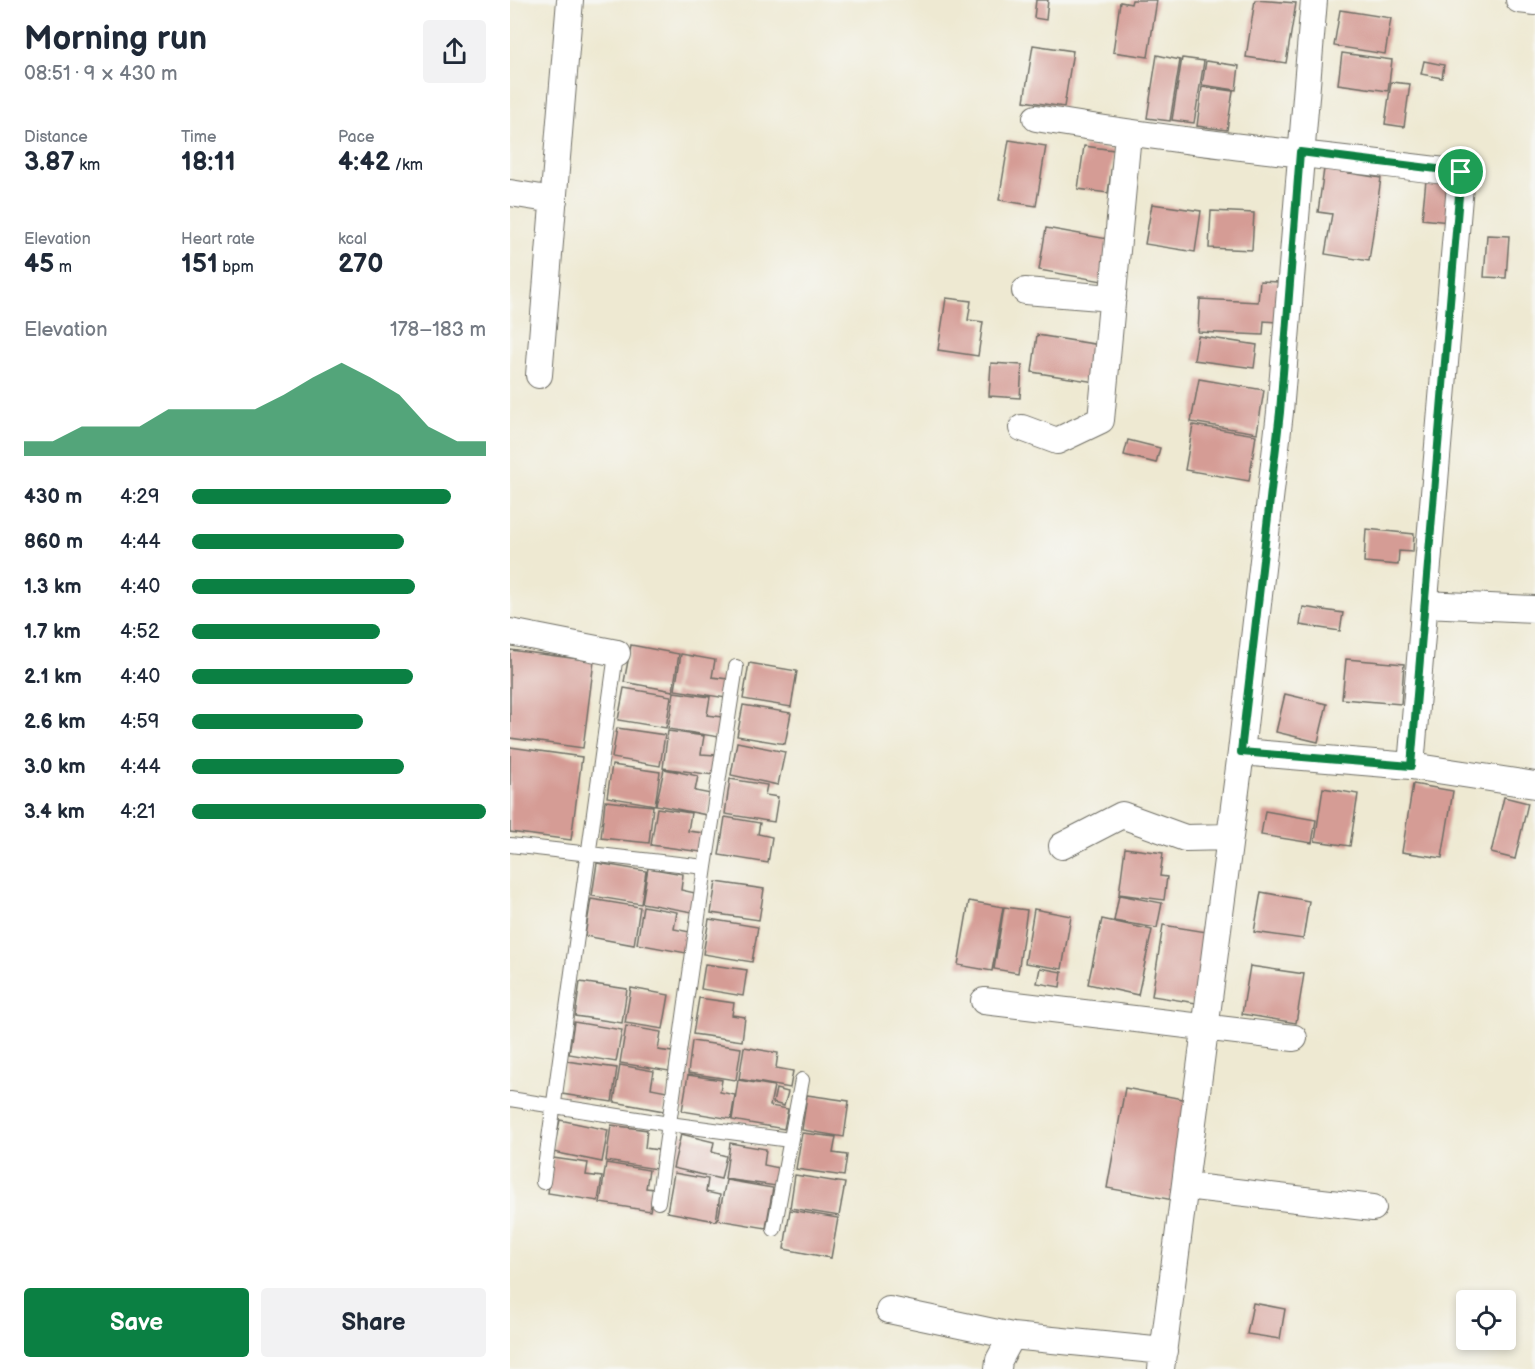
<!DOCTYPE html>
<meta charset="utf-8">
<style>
body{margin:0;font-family:"Balsamiq Sans",sans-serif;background:#f2f2f3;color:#1f2937;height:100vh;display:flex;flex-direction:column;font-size:22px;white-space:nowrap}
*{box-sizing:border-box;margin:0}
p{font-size:20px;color:#747a83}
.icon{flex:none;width:33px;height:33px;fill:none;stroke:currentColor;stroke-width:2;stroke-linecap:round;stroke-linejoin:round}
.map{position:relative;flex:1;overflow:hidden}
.drawer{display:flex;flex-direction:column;background:#fff;width:510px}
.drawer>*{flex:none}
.fabs{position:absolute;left:946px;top:1290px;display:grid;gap:12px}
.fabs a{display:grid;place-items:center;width:60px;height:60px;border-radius:6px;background:#fff;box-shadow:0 3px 9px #0003;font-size:30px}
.pin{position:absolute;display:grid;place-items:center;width:51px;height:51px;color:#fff;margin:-26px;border:3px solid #fff;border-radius:50%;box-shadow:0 2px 6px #0007}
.round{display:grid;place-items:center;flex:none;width:63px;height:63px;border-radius:6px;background:#f2f2f3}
.overview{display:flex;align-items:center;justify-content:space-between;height:102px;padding:0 24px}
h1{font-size:33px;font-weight:800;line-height:45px}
.stats{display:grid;grid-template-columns:repeat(3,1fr);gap:9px;height:102px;padding:6px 24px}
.stats div{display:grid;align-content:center}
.stats b{font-size:26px;font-weight:800}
.stats small{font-size:16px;font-weight:400}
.stats p{font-size:16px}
.chart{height:168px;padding:12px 24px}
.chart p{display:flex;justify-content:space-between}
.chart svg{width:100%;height:108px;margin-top:6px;fill:#0b8043;opacity:.7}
.action{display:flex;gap:12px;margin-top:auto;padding:12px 24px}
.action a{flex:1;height:69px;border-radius:6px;background:#0b8043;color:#fff;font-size:24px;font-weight:800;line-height:69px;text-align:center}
.action a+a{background:#f2f2f3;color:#1f2937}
ul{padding:0 24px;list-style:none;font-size:20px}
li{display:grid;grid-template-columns:96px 72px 1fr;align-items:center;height:45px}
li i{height:15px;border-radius:8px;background:#0b8043}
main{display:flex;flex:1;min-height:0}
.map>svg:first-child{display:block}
.building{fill:#d59c95}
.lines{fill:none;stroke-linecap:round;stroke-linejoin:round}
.lane-casing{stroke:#6f6e65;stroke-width:16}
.street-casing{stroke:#6f6e65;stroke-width:28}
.lane{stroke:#fff;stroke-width:14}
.street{stroke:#fff;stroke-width:26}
.route-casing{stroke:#fff;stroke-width:12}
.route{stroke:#0b8043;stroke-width:8}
</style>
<main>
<section class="drawer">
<div class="overview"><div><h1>Morning run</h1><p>08:51 · 9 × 430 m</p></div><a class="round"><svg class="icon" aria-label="share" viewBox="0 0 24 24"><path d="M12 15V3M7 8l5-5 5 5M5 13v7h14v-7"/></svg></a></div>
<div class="stats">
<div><p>Distance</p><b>3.87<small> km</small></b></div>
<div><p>Time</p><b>18:11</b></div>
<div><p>Pace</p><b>4:42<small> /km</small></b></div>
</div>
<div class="stats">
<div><p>Elevation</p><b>45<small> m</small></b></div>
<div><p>Heart rate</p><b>151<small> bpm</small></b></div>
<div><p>kcal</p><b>270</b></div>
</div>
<div class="chart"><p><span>Elevation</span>178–183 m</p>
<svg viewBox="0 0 160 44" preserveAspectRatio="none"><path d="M0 44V38L10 38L20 32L30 32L40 32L50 25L60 25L70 25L80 25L90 19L100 12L110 6L120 12L130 19L140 32L150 38L160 38V44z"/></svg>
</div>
<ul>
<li><b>430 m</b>4:29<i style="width:88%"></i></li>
<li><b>860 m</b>4:44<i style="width:72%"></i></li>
<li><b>1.3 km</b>4:40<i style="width:76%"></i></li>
<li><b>1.7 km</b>4:52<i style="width:64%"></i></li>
<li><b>2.1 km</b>4:40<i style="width:75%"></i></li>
<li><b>2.6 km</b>4:59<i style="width:58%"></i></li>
<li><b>3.0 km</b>4:44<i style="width:72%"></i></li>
<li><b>3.4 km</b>4:21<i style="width:100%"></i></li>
</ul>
<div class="action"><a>Save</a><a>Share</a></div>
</section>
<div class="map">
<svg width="1025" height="1369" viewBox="0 0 1025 1369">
<rect width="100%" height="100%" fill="#f6f6f2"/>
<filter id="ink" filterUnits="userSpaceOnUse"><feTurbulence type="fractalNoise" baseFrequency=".0167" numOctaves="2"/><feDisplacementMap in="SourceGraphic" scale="12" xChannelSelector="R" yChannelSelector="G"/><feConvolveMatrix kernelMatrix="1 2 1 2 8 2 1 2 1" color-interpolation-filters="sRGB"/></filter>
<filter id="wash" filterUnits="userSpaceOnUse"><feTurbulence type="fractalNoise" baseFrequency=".008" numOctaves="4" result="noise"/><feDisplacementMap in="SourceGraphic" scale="24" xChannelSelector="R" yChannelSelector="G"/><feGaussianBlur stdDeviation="1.35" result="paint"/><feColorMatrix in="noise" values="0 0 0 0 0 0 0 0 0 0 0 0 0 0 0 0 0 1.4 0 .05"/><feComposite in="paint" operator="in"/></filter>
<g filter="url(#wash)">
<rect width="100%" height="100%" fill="#eee9d2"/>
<g id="blocks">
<path class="building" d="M526,0h12l-2,20 -12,-2z
M622,0h25l-9,57 -35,-5 7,-50 11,2z
M745,0l41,3 -10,60 -40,-6z
M830,10l51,8 -6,36 -51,-8z
M523,45l40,6 -9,56 -40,-6z
M832,53l50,7 -4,31 -50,-7z
M647,55l23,5 -10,61 -23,-3z
M672,58l22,3 -10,62 -22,-3z
M696,61l33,5 -3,24 -34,-5z
M914,61l20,4 -2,13 -21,-4z
M881,82l19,2 -6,43 -19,-3z
M692,87l31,4 -6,39 -30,-4z
M499,140l37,6 -10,60 -37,-6z
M574,146l30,4 -6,43 -30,-4z
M814,169l57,9 -12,83 -44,-7 7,-40 -14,-2z
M916,180l27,2 -4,40 -27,-3z
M642,204l49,7 -6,41 -50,-8z
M701,211l43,2 -2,37 -43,-2z
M536,228l62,11 -6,42 -63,-11z
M977,235l22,1 -3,42 -22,-1z
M750,281l19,1 -2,40 -13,-1 -1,14 -65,-3 2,-33 58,3z
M436,298l25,3 -3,19 15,2 -5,34 -40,-6z
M527,335l63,10 -5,37 -63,-10z
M688,336l59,9 -3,23 -60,-8z
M481,363l31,2 -2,33 -31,-2z
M689,379l65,11 -7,43 -66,-11z
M683,425l63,10 -7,46 -64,-11z
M618,440l32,8 -4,15 -32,-8z
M856,529l48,5 -1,18 -14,-1 -1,14 -34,-3z
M793,607l40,6 -3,18 -40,-6z
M121,645l48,9 -6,37 -49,-9z
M0,650l84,11 -11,87 -73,-10z
M171,654l34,6 -3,17 16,2 -2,19 -51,-8z
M836,659l58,5 -3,40 -59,-5z
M239,663l48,8 -6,36 -48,-8z
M114,688l47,8 -5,32 -48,-8z
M164,692l36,5 -3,18 15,2 -3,20 -51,-8z
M775,694l42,10 -9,38 -42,-10z
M233,705l48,8 -6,31 -48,-8z
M107,728l48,7 -5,31 -48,-8z
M158,731l36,5 -3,18 15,1 -3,20 -50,-7z
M227,742l48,10 -7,33 -47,-10z
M0,747l72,10 -11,83 -61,-8z
M102,765l48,7 -5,33 -48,-8z
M154,769l34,7 -3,15 16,3 -4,21 -51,-10z
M220,779l37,6 -2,10 13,2 -4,25 -49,-8z
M903,784l40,7 -11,67 -40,-6z
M813,788l35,6 -8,52 -35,-5z
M994,797l24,6 -13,56 -24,-6z
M95,801l48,5 -4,37 -48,-5z
M147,808l34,5 -3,18 16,2 -3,19 -50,-7z
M755,811l51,9 -4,23 -51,-8z
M215,817l35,6 -2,11 14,3 -4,26 -49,-8z
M615,848l38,5 -3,23 7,1 -3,23 -45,-6z
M87,863l49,8 -5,33 -49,-8z
M138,868l35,6 -2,16 14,3 -3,19 -50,-9z
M206,882l48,7 -5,31 -48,-7z
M751,892l48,9 -6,38 -49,-7z
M609,895l43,8 -5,25 -43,-7z
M81,899l49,8 -6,38 -49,-9z
M459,901l34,6 -11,64 -34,-6z
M133,906l34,6 -3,17 16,3 -4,21 -49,-9z
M494,907l23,3 -9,63 -24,-4z
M524,909l37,7 -9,53 -37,-6z
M199,919l49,8 -6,35 -49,-8z
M592,919l50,11 -14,65 -50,-11z
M653,925l44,7 -11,71 -44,-7z
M195,964l42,6 -4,26 -42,-7z
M740,966l54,8 -8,49 -54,-9z
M530,968l22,4 -2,15 -23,-4z
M70,982l47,7 -5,34 -47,-7z
M121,988l38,7 -6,34 -38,-6z
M189,998l35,5 -2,12 13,2 -3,24 -49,-7z
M64,1022l48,8 -6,32 -47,-8z
M116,1026l35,6 -3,18 14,2 -3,19 -49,-8z
M182,1041l49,7 -5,32 -48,-7z
M234,1047l34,6 -2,15 17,3 -3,17 -51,-9z
M56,1061l51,7 -5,34 -50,-8z
M110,1065l34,6 -3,17 16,3 -3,20 -50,-9z
M178,1075l34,5 -2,12 15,3 -4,24 -49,-8z
M228,1080l36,6 -4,20 18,3 -4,20 -52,-9z
M615,1088l68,13 -20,99 -66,-12z
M266,1089l12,3 -4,14 -11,-3z
M297,1095l42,6 -5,36 -42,-7z
M50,1120l48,10 -6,32 -49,-10z
M101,1125l36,5 -2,18 13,2 -2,19 -50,-8z
M292,1133l34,4 -3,16 14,2 -3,21 -48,-7z
M171,1134l33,8 -2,10 14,4 -5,23 -48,-11z
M220,1143l36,6 -2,16 15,3 -3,18 -51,-7z
M43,1158l35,5 -2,12 16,2 -4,24 -50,-8z
M96,1163l43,7 -3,18 8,1 -4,22 -50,-8z
M164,1173l34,6 -2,13 14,3 -4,26 -49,-9z
M285,1175l50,8 -6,33 -49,-8z
M216,1180l47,8 -7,40 -48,-8z
M280,1210l48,8 -7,40 -47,-9z
M743,1303l32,6 -5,30 -33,-5z"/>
</g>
</g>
<g filter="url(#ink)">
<use href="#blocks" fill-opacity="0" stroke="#6f6e65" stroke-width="1.5"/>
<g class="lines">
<g class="lane-casing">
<path id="lane" d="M0,845l195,22
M0,1099l159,25 121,16
M33,1182l74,-535
M148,1202l47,-335 31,-200
M264,1229l28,-149"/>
</g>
<g class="street-casing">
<path id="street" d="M1009,0l16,2
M526,118c141,24 283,37 425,55l-50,593
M0,193l44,7
M515,291l88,7
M29,375l31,-375
M512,428l35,13 44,-21 27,-286
M915,604l110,5
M0,632l107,21
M731,752l170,14 124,19
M552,846l60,-31 63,23 45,-1
M474,1001l310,37
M675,1186l188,22
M379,1310l123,26
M488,1369l1,-9 13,-24 152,15
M651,1369l80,-617 39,-340 34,-412"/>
</g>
<use href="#lane" class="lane"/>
<use href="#street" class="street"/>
</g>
</g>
<g class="lines" filter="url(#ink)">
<g class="route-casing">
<path id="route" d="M790,152l161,20 -50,594 -170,-14 39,-340z"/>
</g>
<use href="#route" class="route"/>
</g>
</svg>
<div class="fabs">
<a><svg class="icon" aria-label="locate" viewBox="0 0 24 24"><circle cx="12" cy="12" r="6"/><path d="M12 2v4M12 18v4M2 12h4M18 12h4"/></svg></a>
</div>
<div class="pin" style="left:951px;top:172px;background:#1e9e55"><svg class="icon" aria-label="arrive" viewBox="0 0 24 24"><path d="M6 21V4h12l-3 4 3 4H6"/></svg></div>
</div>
</main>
